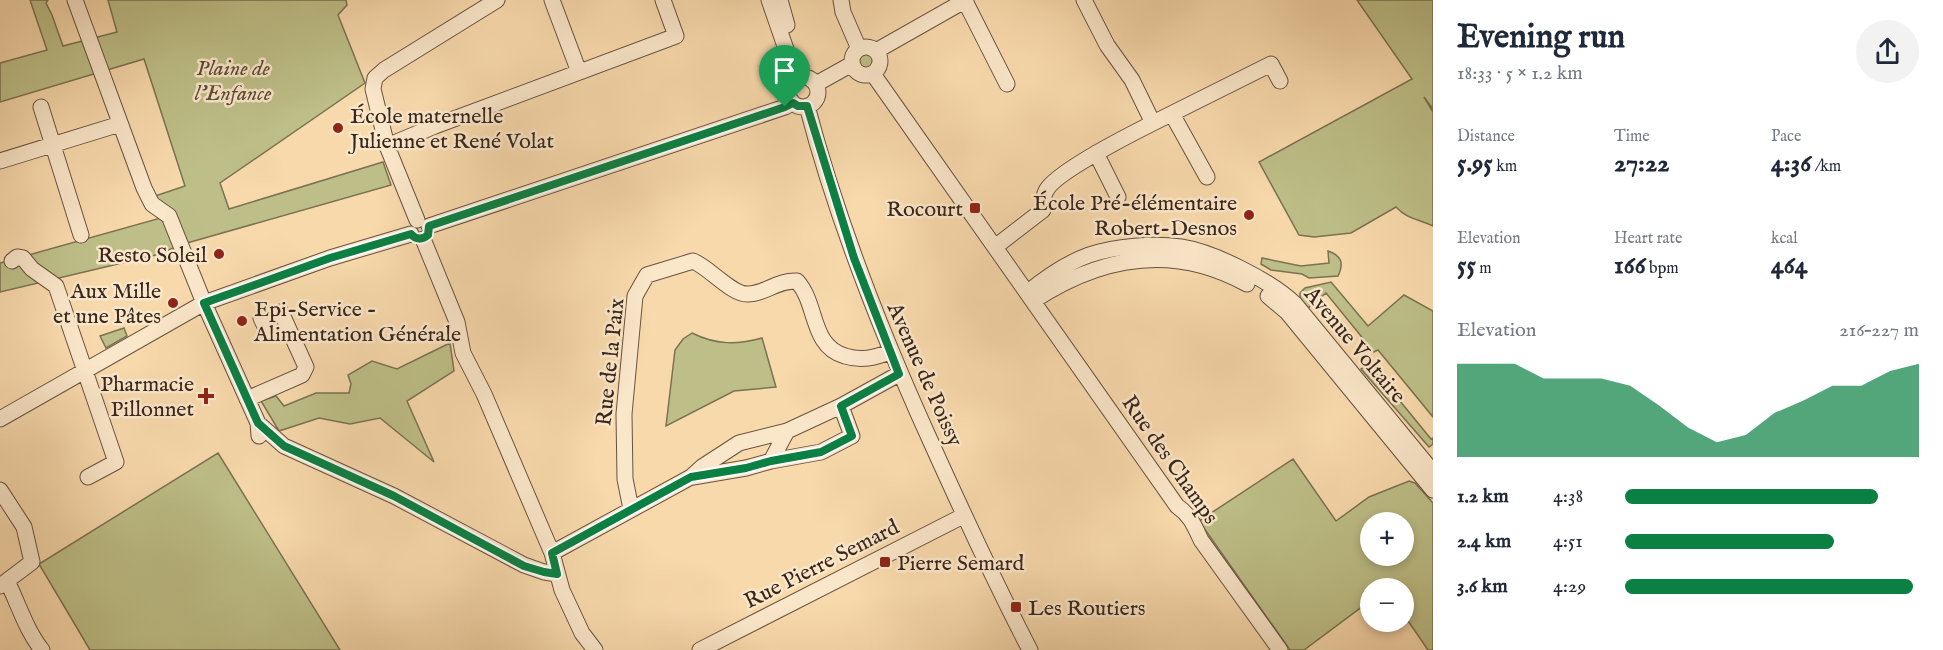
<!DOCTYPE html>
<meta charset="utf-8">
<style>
body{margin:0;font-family:"IM FELL English",serif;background:#f2f2f3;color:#1f2937;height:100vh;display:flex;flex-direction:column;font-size:22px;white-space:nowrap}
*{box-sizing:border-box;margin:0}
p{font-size:20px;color:#747a83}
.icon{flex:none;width:33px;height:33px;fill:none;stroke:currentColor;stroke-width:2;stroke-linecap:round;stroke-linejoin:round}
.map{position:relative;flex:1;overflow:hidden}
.details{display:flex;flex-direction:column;background:#fff;width:510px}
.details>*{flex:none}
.tools{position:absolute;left:1360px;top:512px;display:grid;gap:12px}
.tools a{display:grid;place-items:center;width:54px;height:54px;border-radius:50%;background:#fff;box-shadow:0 3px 9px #0003;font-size:30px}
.pin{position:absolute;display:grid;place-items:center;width:51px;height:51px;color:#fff;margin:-62px -26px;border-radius:50% 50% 50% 0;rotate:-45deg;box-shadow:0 0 6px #0007}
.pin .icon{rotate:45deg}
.round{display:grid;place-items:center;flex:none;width:63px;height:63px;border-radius:32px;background:#f2f2f3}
.headline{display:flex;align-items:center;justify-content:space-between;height:102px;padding:0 24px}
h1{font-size:33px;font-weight:700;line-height:45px}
.stats{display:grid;grid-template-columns:repeat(3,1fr);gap:9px;height:102px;padding:6px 24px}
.stats div{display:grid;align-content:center}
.stats b{font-size:26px;font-weight:700}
.stats small{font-size:16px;font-weight:400}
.stats p{font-size:16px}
.chart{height:168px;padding:12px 24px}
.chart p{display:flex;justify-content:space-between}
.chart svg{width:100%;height:108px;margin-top:6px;fill:#0b8043;opacity:.7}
ul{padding:0 24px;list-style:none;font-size:20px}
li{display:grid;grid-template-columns:96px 72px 1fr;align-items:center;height:45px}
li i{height:15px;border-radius:8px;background:#0b8043}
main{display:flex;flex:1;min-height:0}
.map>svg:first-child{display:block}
.green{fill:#bebf88;stroke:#7b7252;stroke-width:1.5;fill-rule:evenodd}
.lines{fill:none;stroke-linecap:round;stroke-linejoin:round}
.minor-casing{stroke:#685341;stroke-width:17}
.minor{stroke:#fae6c9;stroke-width:15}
.route-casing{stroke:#fff;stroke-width:12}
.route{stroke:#0b8043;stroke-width:8}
.poi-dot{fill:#8f2418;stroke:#fae6c9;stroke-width:2}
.labels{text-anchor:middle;stroke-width:5;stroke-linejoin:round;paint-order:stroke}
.park-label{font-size:22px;font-style:italic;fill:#5a4c38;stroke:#fae6c9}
.poi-label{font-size:22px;fill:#38261d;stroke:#fae6c9;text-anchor:end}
.street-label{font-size:22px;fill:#38261d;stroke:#fae6c9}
</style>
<main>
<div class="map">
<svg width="1433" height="650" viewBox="0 0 1433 650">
<rect width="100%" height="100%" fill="#f8d9ac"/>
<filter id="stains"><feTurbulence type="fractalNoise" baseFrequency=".00333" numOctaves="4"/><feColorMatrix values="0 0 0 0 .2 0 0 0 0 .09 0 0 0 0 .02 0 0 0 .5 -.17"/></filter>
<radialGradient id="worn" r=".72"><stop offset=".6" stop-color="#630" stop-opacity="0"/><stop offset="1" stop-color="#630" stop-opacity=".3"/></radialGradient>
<path class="green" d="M30,0h18l-2,3 6,12 11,31 54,-14 -9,-32h238l1,5 -9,10 27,68 -145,100 9,26 154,-47 8,23 -211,60 -20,9 -160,38v-29l168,-47 -19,-18 36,-12 -41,-127 -144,43v-39l47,-13z
M1357,0h76v109l-9,-12 9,15v114c-15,-7 -26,-7 -37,-19l-45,26 -37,4 -15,-2 -40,-73 153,-83z
M859 60a8 8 0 1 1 16 0a8 8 0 1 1-16 0Z
M1328,251c14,5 16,12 10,25l-29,2 -7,-4 -31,-4 -10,-6 1,-6 39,8 28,-3z
M1331,282l37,44 36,-31 29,16v106l-55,-67 -4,2 -48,-59 -18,15 -8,-7v-8l5,-5z
M124,328l3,8 -21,12 -6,-12z
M692,333c24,12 45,12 70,5l14,49 -42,4 -68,35 9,-76 8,-11z
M450,343l4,28 -47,30 27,61 -54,-44 -30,6 -31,-6 -40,13 -18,-30 15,-5 8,10 32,-13h33l2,-9 -3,-9 24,-14 25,8z
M1369,363l62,76 2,-1v6l-4,3 -68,-78z
M218,453l122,197h-250l-51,-86z
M1293,459l43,62 33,-24 40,-16 6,2 18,20v147h-5l-24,-35v-27h-33v12l-67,50h-14l-91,-129zM1371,522h33v33h-33z"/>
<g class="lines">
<g class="minor-casing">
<path id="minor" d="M75,0l69,188 8,16 17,12 35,87 54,120 1,13
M552,0l27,72
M769,0l27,78
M780,0l7,25
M841,0l2,12 16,37
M965,1l42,83
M852 61a14 14 0 1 1 28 0a14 14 0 1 1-28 0Z
M876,51l90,-51
M873,74l304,432c13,9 17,19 24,34l79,110
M788 92a15 15 0 1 1 30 0a15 15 0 1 1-30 0Z
M816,84l36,-20
M807,106c30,115 74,226 123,334 32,71 64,141 100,210
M41,107l40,128
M1172,114l35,63
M1153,123l118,-59 9,17
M387,146l48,-20 241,-90 -13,-36
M1096,153l22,44
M0,161l120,-37
M417,220l-30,-74 -14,-57 2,-11 9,-8 113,-70
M429,226l356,-119 8,-4
M423,239l34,83 6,31 21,41 68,159 10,37 20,43 13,17
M995,247l48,-37c0,-5 0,-14 3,-19 8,-18 87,-58 107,-68l-21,-43 -25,-35 -23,-45
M12,261l5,-4 6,1 9,11 24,17 60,176 -28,15
M1027,293c18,-15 40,-30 62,-38 26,-9 65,-12 92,-8 33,5 90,34 114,57l138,168
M1268,296l19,16 146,178
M1033,301c68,-45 140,-58 214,-17
M247,399l55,-24 4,-8 -25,-55 -20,6 6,13
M0,419l204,-116 126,-45 81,-24
M258,423l26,23 110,50 130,69 20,7 13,2
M771,461l50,-9 31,-16 -11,-30
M693,477l53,-9 25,-7 16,-30
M0,490l24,37 8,35 -32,24
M631,509l-6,-30 -1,-65 11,-118 12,-21 46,-14c17,7 39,34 55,33 17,0 29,-14 49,-13 21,23 13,65 48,75 16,5 29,2 45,-4
M552,553l139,-76 11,-10 37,-24 48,-12 54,-25 58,-32
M7,581c12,24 19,49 35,69
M700,650l263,-134"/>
</g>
<use href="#minor" class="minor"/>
</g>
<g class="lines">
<g class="route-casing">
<path id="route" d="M793,103l5,3h9l47,152 45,116 -58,32 11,30 -31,16 -50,9 -25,7 -55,9 -139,76 5,21 -13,-2 -20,-6 -130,-70 -110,-50 -26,-23 -54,-120 126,-45 81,-24c5,6 11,6 17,1l1,-9 356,-119z"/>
</g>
<use href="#route" class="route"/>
</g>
<g class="poi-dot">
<circle cx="338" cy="128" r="6"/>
<rect x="969" y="202" width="12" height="12" rx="3"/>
<circle cx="1249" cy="215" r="6"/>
<circle cx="219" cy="254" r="6"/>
<circle cx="173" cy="303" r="6"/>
<circle cx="242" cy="321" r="6"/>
<path d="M203 387h6v6h6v6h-6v6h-6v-6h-6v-6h6z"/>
<rect x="879" y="556" width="12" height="12" rx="3"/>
<rect x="1010" y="601" width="12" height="12" rx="3"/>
</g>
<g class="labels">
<g class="park-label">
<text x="233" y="75">Plaine de<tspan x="233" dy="25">l'Enfance</tspan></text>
</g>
<g class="poi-label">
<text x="350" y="123" text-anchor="start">École maternelle<tspan x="350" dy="25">Julienne et René Volat</tspan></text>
<text x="1237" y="210">École Pré-élémentaire<tspan x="1237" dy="25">Robert-Desnos</tspan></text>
<text x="963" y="216">Rocourt</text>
<text x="207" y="262">Resto Soleil</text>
<text x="161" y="298">Aux Mille<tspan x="161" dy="25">et une Pâtes</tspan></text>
<text x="254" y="316" text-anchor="start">Epi-Service -<tspan x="254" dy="25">Alimentation Générale</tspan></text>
<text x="194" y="391">Pharmacie<tspan x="194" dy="25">Pillonnet</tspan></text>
<text x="897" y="570" text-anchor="start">Pierre Semard</text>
<text x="1028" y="615" text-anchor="start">Les Routiers</text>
</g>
<g class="street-label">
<text transform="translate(1356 344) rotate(50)" y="8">Avenue Voltaire</text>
<text transform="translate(609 362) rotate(-84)" y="8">Rue de la Paix</text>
<text transform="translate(926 374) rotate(66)" y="8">Avenue de Poissy</text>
<text transform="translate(1171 459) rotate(55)" y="8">Rue des Champs</text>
<text transform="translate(821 563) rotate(-27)" y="8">Rue Pierre Semard</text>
</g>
</g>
<rect width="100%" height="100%" filter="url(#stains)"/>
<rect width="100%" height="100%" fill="url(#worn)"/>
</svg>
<div class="tools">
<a>+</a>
<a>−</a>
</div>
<div class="pin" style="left:785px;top:107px;background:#1e9e55"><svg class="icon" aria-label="arrive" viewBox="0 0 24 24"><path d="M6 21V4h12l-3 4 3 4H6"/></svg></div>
</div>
<section class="details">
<div class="headline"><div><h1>Evening run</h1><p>18:33 · 5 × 1.2 km</p></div><a class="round"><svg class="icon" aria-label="share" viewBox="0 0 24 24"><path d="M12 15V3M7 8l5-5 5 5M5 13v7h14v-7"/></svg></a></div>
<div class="stats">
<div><p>Distance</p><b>5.95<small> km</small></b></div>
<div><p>Time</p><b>27:22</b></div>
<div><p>Pace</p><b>4:36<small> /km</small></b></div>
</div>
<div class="stats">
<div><p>Elevation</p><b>55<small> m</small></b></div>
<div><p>Heart rate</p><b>166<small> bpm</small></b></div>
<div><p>kcal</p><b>464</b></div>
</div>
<div class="chart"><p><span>Elevation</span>216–227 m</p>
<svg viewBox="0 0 160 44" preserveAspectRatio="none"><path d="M0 44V6L10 6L20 6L30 12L40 12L50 12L60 15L70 23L80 32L90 38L100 35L110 26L120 21L130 15L140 15L150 9L160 6V44z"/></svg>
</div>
<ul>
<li><b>1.2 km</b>4:38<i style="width:86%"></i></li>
<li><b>2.4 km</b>4:51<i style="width:71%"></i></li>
<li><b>3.6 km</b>4:29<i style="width:98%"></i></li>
</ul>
</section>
</main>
